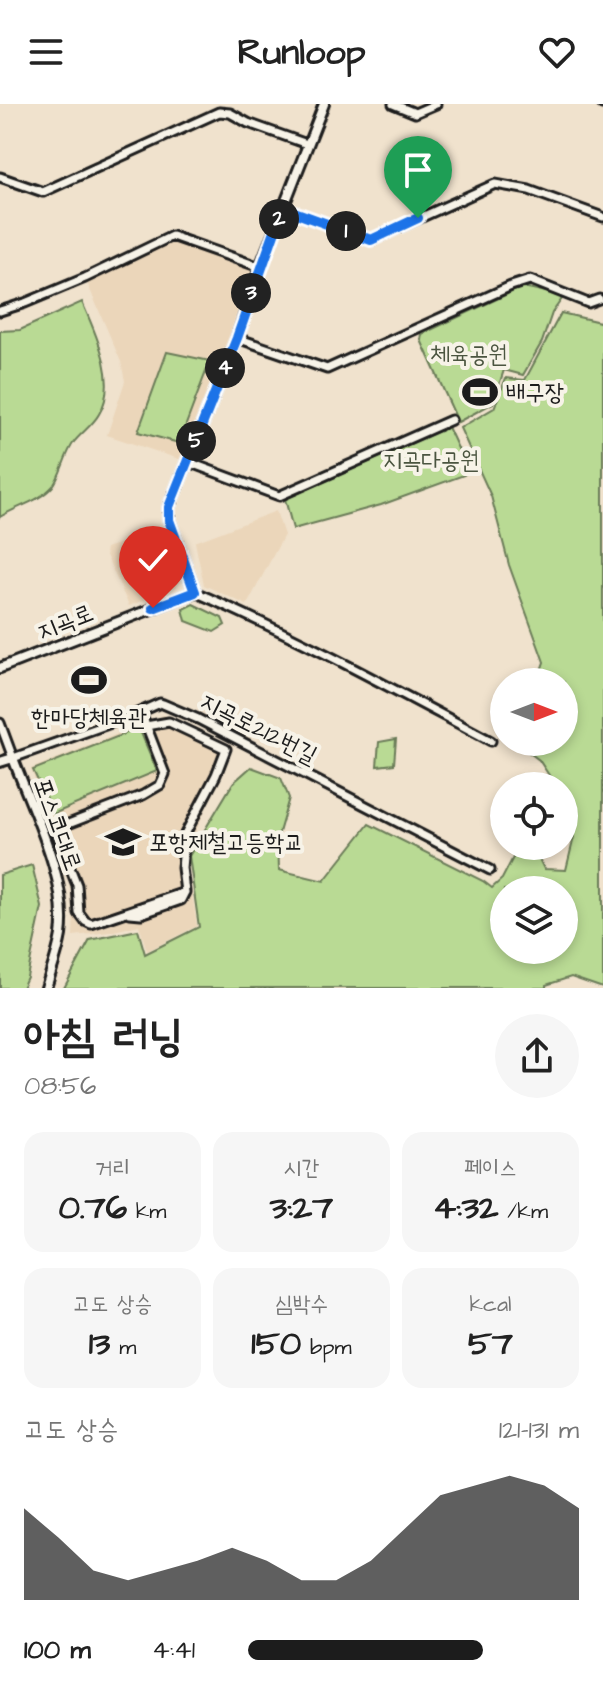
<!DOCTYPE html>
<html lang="ko">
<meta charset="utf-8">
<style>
body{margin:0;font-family:"Architects Daughter","Poor Story",sans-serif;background:#f6f6f6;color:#222;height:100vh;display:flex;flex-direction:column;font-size:30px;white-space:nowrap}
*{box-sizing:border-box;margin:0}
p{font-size:26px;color:#767676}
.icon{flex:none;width:44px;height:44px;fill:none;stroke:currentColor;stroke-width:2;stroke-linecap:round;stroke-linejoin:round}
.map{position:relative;height:884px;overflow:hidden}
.drawer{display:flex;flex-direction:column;background:#fff;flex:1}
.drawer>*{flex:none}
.needle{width:52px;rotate:90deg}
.fabs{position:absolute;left:490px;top:564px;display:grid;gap:16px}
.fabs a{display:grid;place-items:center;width:88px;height:88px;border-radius:50%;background:#fff;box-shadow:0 4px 12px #0003;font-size:40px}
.pin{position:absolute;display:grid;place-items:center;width:68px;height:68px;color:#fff;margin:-82px -34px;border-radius:50% 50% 50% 0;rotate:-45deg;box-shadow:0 0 8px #0007}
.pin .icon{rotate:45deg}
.km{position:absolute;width:40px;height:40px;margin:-20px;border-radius:50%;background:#222;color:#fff;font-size:22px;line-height:40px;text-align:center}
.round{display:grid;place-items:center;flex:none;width:84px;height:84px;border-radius:42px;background:#f6f6f6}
.overview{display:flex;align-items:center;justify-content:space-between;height:136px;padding:0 24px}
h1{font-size:44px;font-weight:700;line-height:60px}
.metrics{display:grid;grid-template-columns:repeat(3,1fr);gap:12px;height:136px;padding:8px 24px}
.metrics div{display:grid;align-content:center;border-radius:20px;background:#f6f6f6;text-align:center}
.metrics b{font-size:34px;font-weight:700}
.metrics small{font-size:22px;font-weight:400}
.metrics p{font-size:22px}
.chart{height:224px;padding:16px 24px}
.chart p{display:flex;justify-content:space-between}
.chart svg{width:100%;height:144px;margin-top:8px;fill:#1c1c1c;opacity:.7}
ul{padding:0 24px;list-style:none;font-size:26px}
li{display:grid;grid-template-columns:128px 96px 1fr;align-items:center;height:60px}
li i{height:20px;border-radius:10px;background:#1c1c1c}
header{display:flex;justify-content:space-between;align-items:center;height:104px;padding:0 24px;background:#fff;font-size:36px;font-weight:700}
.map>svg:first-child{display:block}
.built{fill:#ebd6ba}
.green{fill:#b9da94;stroke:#6a7b58;stroke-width:2;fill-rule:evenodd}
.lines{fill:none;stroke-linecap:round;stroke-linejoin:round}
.minor-casing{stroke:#1c1c1c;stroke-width:13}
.major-casing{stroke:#1c1c1c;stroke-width:14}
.minor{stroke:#f7f3e8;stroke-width:7}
.major{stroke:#f7f3e8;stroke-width:8}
.route-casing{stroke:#fff;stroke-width:16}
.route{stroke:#1a73e8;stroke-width:10}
.labels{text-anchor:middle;stroke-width:8;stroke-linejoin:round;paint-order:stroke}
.park-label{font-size:24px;fill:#4b5540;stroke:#f7f3e8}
.poi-label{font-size:24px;fill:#1c1c1c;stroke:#f7f3e8;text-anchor:start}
.street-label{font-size:24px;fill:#1c1c1c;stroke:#f7f3e8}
</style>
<header><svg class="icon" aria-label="menu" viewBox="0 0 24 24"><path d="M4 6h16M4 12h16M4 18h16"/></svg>Runloop<svg class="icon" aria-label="heart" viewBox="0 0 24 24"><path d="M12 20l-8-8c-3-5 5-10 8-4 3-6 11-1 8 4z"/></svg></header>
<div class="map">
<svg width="603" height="884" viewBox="0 0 603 884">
<rect width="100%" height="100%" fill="#f0e2cd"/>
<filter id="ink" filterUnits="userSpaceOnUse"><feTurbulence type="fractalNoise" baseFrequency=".0125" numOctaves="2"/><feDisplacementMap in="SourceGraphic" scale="16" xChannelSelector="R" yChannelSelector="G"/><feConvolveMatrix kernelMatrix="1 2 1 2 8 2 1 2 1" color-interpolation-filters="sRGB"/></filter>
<g filter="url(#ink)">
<path class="built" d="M172,132l88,31 -72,195 -81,-27 18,-54 -4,-19 -36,-84z
M276,407l8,24 -37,70 -43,-20 -9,-43z
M158,426l5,6 17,46 -4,5 -47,19 -24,-53 1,-5z
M164,611l69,30 -47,109 11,72 -50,25 -8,-26 -29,7 -37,4 1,-25 -5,-32 -38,-110z"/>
<path class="green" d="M528,184l36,8 -12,17 -10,29 -19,33 -19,-5 -11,33 -35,19 -37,-82 1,-6 96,-45z
M82,198c14,32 37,80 17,112 -6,11 -17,18 -25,28 -9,12 -13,33 -21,44 -14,16 -36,20 -53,31v-186l20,-1z
M561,209l39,9 3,-5v671l-32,-11 -25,8v3h-482l26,-48 48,-10 7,24 54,-27 -10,-71 44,-73 18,-16 30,11 8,20 -11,38 1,34 45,11 45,-57 114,57 9,7 10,-9 17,-33h14l11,23 22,1 8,-33 -10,-31v-20h-8l-17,-26 -24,-18h49v-60h-27l7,-20 -35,-97 -18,-69 -31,-68 34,-20 12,-30 19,2zM504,786h60v60h-60z
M167,248l43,9 -31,82 -41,-11z
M448,323l20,43 -4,5 -83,30 -88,24 -8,-30z
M193,500l29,14 3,7 -11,7 -28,-11 -3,-12z
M139,624l18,43 -104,43 -20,-44z
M396,635l-2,25 -17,2 2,-24z
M32,761l10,42 -15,70 -5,11h-22v-113z"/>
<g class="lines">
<g class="minor-casing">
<path id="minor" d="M393,0l22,9 21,-9
M602,0h1
M0,73l43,15 176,-80 11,1 18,10 59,21
M283,104l88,32 124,-56 34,6 74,27
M0,207l25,-8 60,-25 87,-42 88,31
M237,234l90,31 184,-83 19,-6 58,23 11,-4
M188,358l91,34 172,-76
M195,488c101,44 198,97 296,149
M141,608l24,62 -5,11 -17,10 -85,33 -2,4 21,53 2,28 6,8 6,3 94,-32
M0,619l13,35 118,-42 29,-13 3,1 35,15 292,151
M130,809l11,1 40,-14 4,-8 -3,-24 3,-34 31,-59 10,-26 -57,-27 -23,4"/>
</g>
<g class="major-casing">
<path id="major" d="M0,564l195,-76 -26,-72v-13l68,-169 23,-71 64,-163
M0,658l13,-4c19,52 56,121 48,177 -3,18 -10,36 -15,53"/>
</g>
<use href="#minor" class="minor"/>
<use href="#major" class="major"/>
</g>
</g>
<g class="lines" filter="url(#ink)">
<g class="route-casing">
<path id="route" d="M153,504l42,-16 -26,-72v-13l68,-169 46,-130 88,32 47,-22"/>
</g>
<use href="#route" class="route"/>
</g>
<defs>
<g id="stadium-bare" transform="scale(2.76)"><path d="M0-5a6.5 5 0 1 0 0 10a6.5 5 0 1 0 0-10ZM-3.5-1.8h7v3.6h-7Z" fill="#1c1c1c" stroke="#f7f3e8" stroke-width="2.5" paint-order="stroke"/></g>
<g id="school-bare" transform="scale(2.76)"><path d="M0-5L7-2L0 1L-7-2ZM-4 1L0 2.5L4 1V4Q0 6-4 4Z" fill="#1c1c1c" stroke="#f7f3e8" stroke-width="2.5" paint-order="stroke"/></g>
</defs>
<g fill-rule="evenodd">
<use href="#stadium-bare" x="480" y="288"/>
<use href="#stadium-bare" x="89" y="576"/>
<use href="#school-bare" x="123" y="738"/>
</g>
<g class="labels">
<g class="park-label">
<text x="469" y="258">체육공원</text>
<text x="431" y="364">지곡다공원</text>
</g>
<g class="poi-label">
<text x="506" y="296">배구장</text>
<text x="89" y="621" text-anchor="middle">한마당체육관</text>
<text x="149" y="746">포항제철고등학교</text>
</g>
<g class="street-label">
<text transform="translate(65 518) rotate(-22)" y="8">지곡로</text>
<text transform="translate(259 624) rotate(27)" y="8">지곡로212번길</text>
<text transform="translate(58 720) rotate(70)" y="8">포스코대로</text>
</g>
</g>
</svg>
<div class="fabs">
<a><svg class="needle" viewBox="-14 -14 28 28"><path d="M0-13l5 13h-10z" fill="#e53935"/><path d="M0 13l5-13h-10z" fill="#767676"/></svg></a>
<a><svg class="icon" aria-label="locate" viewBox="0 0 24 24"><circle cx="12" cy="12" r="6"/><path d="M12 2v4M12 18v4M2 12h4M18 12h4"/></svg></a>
<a><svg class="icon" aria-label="layers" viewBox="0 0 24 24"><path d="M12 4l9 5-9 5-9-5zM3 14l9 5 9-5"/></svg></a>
</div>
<div class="pin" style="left:418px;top:114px;background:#1e9e55"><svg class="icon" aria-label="arrive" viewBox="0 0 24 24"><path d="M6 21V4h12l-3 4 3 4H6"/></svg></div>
<div class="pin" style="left:153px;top:504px;background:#d93025"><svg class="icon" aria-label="check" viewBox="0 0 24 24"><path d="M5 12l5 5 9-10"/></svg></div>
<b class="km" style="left:346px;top:127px">1</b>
<b class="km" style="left:279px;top:115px">2</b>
<b class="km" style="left:251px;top:189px">3</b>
<b class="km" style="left:225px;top:264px">4</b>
<b class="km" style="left:196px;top:337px">5</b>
</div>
<section class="drawer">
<div class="overview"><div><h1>아침 러닝</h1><p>08:56</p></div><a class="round"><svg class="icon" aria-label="share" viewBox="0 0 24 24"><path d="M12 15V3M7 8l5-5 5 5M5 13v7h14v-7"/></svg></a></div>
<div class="metrics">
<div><p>거리</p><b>0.76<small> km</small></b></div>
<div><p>시간</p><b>3:27</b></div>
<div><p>페이스</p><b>4:32<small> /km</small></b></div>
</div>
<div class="metrics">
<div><p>고도 상승</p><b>13<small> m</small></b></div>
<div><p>심박수</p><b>150<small> bpm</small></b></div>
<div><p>kcal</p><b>57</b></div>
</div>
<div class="chart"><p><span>고도 상승</span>121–131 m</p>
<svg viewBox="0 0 160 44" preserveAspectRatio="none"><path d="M0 44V16L10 25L20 35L30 38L40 35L50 32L60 28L70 32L80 38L90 38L100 32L110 22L120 12L130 9L140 6L150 9L160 16V44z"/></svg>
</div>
<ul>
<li><b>100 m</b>4:41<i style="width:71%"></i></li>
</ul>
</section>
